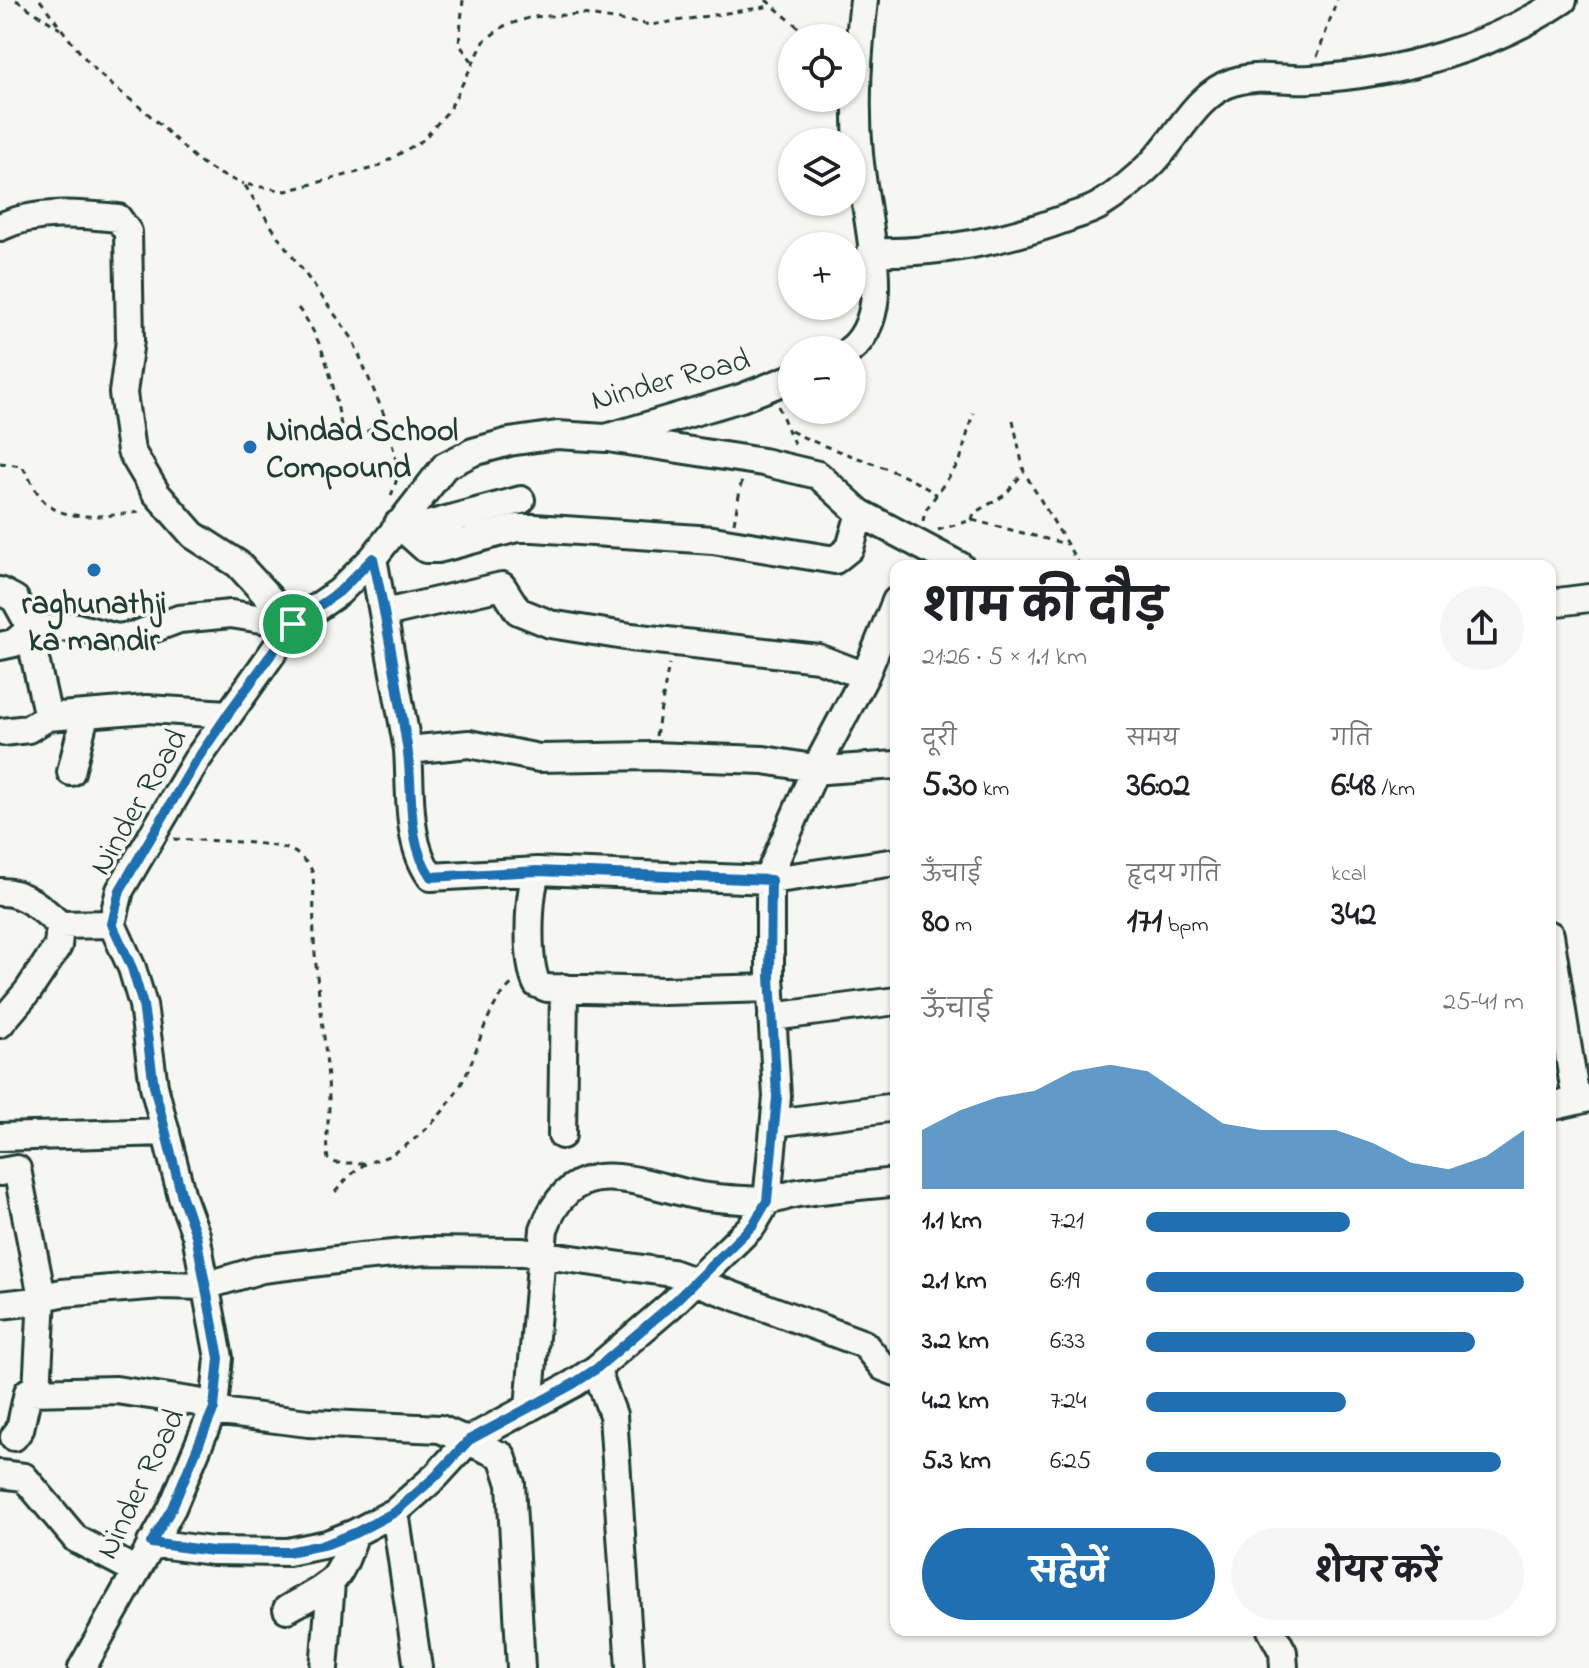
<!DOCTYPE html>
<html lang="hi">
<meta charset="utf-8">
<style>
body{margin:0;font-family:"Indie Flower","Playpen Sans Deva",sans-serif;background:#f6f6f6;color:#202124;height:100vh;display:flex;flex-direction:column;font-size:30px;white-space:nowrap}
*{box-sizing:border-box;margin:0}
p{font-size:26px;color:#757577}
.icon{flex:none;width:44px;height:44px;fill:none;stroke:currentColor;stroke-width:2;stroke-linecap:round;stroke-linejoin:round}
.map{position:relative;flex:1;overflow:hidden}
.panel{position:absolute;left:890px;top:560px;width:666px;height:1076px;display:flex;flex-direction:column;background:#fff;border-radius:16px;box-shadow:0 2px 6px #0004}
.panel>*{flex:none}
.fabs{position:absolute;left:778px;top:24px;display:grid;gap:16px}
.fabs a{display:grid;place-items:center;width:88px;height:88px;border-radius:50%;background:#fff;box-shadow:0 2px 6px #0004;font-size:40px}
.pin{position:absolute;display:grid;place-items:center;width:68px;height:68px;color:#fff;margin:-34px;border:4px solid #fff;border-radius:50%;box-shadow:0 2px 8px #0007}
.round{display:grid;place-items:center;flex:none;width:84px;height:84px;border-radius:42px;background:#f6f6f6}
.summary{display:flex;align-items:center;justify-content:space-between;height:136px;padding:0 32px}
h1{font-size:44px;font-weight:700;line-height:60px}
.stats{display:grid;grid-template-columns:repeat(3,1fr);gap:12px;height:136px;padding:8px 32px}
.stats div{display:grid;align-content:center}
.stats b{font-size:34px;font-weight:700}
.stats small{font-size:22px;font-weight:400}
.stats p{font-size:22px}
.chart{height:224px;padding:16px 32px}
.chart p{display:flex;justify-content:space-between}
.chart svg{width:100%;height:144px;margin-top:8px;fill:#1f6fb2;opacity:.7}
.action{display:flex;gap:16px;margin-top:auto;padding:16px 32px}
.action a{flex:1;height:92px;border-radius:48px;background:#1f6fb2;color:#fff;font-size:32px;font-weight:700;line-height:92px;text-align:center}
.action a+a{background:#f6f6f6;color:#202124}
ul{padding:0 32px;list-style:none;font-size:26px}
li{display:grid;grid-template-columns:128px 96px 1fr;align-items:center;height:60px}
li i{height:20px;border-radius:10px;background:#1f6fb2}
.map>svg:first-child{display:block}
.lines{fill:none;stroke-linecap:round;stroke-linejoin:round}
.minor-casing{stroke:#1f3d34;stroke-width:32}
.path{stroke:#1f3d34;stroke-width:3;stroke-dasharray:6 6;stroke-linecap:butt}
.minor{stroke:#f6f6f2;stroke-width:26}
.route-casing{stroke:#fff;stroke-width:16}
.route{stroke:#1f6fb2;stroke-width:10}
.poi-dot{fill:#1f6fb2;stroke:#f6f6f2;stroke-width:3}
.labels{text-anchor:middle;stroke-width:7;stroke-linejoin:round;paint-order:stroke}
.street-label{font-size:32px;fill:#1f3d34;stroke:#f6f6f2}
.poi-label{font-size:32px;font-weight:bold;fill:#1f3d34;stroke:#f6f6f2;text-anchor:start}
</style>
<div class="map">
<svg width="1589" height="1668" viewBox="0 0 1589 1668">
<rect width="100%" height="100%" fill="#f6f6f2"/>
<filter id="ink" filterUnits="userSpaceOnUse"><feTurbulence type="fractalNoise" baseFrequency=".0125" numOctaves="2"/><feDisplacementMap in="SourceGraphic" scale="16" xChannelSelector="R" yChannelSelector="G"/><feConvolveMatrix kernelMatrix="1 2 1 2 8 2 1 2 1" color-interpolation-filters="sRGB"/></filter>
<g filter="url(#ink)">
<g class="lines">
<g class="minor-casing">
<path id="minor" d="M0,227c36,-17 80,-13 118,-9l10,14 2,108 -7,53 8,58 25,42 37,42 45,29 55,60
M871,252c65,2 134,-11 196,-34 10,-4 24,-7 33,-13 18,-11 38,-28 52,-42 26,-26 44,-69 81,-81 28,-9 51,-1 78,-3 87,-5 180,-31 252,-79
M850,350c18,-14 25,-39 25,-61 1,-40 -12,-93 -16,-135 -5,-52 -1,-102 5,-154
M614,439l149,23 55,13 42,38 100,53
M398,524l28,25h12l79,-21h17l179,12 122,20 15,-12 10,-35
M398,524l26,2 97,-26
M373,558l35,192 61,-6 70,14 113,-2 112,4 61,10 71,-5
M0,591l15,8 11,20 22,98 99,-8 81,5
M1550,603l39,-5
M385,613l117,-27 16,25 32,13 81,13 187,21 47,18
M0,646l14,-3 13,-11 46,-6 44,12 19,-3 43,-16 52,-5 62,10
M3,732l25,-3 20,-12
M408,750c3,41 -2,93 23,127l106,-6 234,9 125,-18
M71,772l14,-57
M537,871c-9,25 -11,90 0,113l10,4 117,3 107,-3
M0,892c23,-1 44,18 60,33l52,-1
M1550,935l26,165
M772,1017l124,-16
M0,1024l28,-33 30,-45 2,-21
M1550,1107l39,-9
M775,1123l121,-16
M562,1135l2,-147
M0,1137l166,-5
M0,1172l17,-3 25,128 -5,94
M0,1305l36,-4 6,-4 20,-4 99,-8 44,1 57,-17 99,-12 65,-6 97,1 149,21 192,71 19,23 13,5
M596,1369l17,46 17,253
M529,1408l15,-179c29,-79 90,-47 151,-34 21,4 45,5 67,6 12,0 24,-6 36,-8 32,-5 66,-7 98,-11
M14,1437l6,-8 8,-37 88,-2 81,12 16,9 95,12 132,6 62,27 9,28 10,184
M0,1474l24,3 52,62 59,31
M395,1512l23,156
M151,1543l61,8 76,1 39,-8 28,-11 40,-21 41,-36 33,-36 104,-56 23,-15 75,-64 82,-80 14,-24 10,-104 -7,-120v-104l46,-105 49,-92 31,-75
M287,1609c47,-27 50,-23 68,-76
M1271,1630l12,22 1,16
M82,1668l90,-160 42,-100 5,-50 -23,-123 -14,-38 -28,-111 -11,-81 -11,-37 -20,-44 8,-34 76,-129 97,-137 46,-32 34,-34 72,-92 28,-14 36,-10 48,-7 49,3 135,-40 51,-20
M324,1668l7,-85"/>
</g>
<path class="path" d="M16,0l44,29
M40,0c21,28 41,57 67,81 15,13 33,25 48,39 35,32 41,47 89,64
M463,0l-4,44 13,17
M766,0l45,38
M1317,57l20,-57
M298,308c30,37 38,89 46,134l43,-20
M778,406l17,40
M1013,420l11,52 56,94
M791,431c48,25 100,32 146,64
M0,463l22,3c8,12 14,28 24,37 22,21 70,11 97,9
M391,496l8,-23 -12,-51 -35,-84 -73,-100 -35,-54 42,7 91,-24 46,-27 26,-30 36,-70 19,-14 28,-9 50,-3 69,11 120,-19
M972,520l2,-7 31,-18 18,-22
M923,521l2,-10 35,-50 13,-48
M734,523l8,-44
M938,530l34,-10 94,24
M656,736l13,-72
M174,839c27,2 102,1 122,14 6,5 13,11 16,18 3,8 1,55 2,68 3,53 13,106 15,159 1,20 -5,42 -1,61l8,4h32
M335,1192c9,-10 19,-22 32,-29 8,-3 16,-4 23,-8 27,-14 52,-39 67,-64 23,-35 24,-81 57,-109"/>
<use href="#minor" class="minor"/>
</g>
</g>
<g class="lines" filter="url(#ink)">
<g class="route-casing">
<path id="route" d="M373,558c14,62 24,125 34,188 7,43 -2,94 24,131l106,-6 234,9 -1,97 7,120 -10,104 -14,24 -82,80 -75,64 -23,15 -104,56 -33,36 -41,36 -40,21 -28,11 -39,8 -76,-1 -61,-8 21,-35 42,-100 5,-50 -23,-123 -14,-38 -28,-111 -11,-81 -11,-37 -20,-44 8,-34 76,-129 32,-47 65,-90 46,-32z"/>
</g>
<use href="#route" class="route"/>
</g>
<g class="poi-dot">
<circle cx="250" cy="447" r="8"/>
<circle cx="94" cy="570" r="8"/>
</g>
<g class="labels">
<g class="street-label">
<text transform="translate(670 378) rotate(-15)" y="11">Ninder Road</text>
<text transform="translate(137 801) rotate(-60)" y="11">Ninder Road</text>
<text transform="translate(139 1483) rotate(-64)" y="11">Ninder Road</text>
</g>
<g class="poi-label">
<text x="266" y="440">Nindad School<tspan x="266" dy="37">Compound</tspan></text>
<text x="94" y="613" text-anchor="middle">raghunathji<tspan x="94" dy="37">ka mandir</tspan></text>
</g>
</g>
</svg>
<div class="fabs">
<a><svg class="icon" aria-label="locate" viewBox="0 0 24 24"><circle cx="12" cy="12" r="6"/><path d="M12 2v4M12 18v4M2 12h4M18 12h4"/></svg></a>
<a><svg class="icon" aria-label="layers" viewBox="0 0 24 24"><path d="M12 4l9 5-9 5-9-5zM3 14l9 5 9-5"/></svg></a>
<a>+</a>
<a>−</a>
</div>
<div class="pin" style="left:293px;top:624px;background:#1e9e55"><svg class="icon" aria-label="arrive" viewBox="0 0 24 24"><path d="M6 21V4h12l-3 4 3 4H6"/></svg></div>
<section class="panel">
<div class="summary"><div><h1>शाम की दौड़</h1><p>21:26 · 5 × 1.1 km</p></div><a class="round"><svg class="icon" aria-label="share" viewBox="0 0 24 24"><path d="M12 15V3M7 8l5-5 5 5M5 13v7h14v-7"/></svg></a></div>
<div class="stats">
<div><p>दूरी</p><b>5.30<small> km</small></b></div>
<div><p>समय</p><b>36:02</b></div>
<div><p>गति</p><b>6:48<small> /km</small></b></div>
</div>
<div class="stats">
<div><p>ऊँचाई</p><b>80<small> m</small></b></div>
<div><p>हृदय गति</p><b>171<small> bpm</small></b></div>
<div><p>kcal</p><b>342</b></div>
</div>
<div class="chart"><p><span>ऊँचाई</span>25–41 m</p>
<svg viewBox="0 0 160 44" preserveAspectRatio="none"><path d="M0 44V26L10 20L20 16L30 14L40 8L50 6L60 8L70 16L80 24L90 26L100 26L110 26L120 30L130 36L140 38L150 34L160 26V44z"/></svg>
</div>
<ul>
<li><b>1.1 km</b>7:21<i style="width:54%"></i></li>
<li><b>2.1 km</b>6:19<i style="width:100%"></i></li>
<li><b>3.2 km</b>6:33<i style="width:87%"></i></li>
<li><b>4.2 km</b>7:24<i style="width:53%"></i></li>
<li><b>5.3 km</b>6:25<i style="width:94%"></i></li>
</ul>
<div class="action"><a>सहेजें</a><a>शेयर करें</a></div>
</section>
</div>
